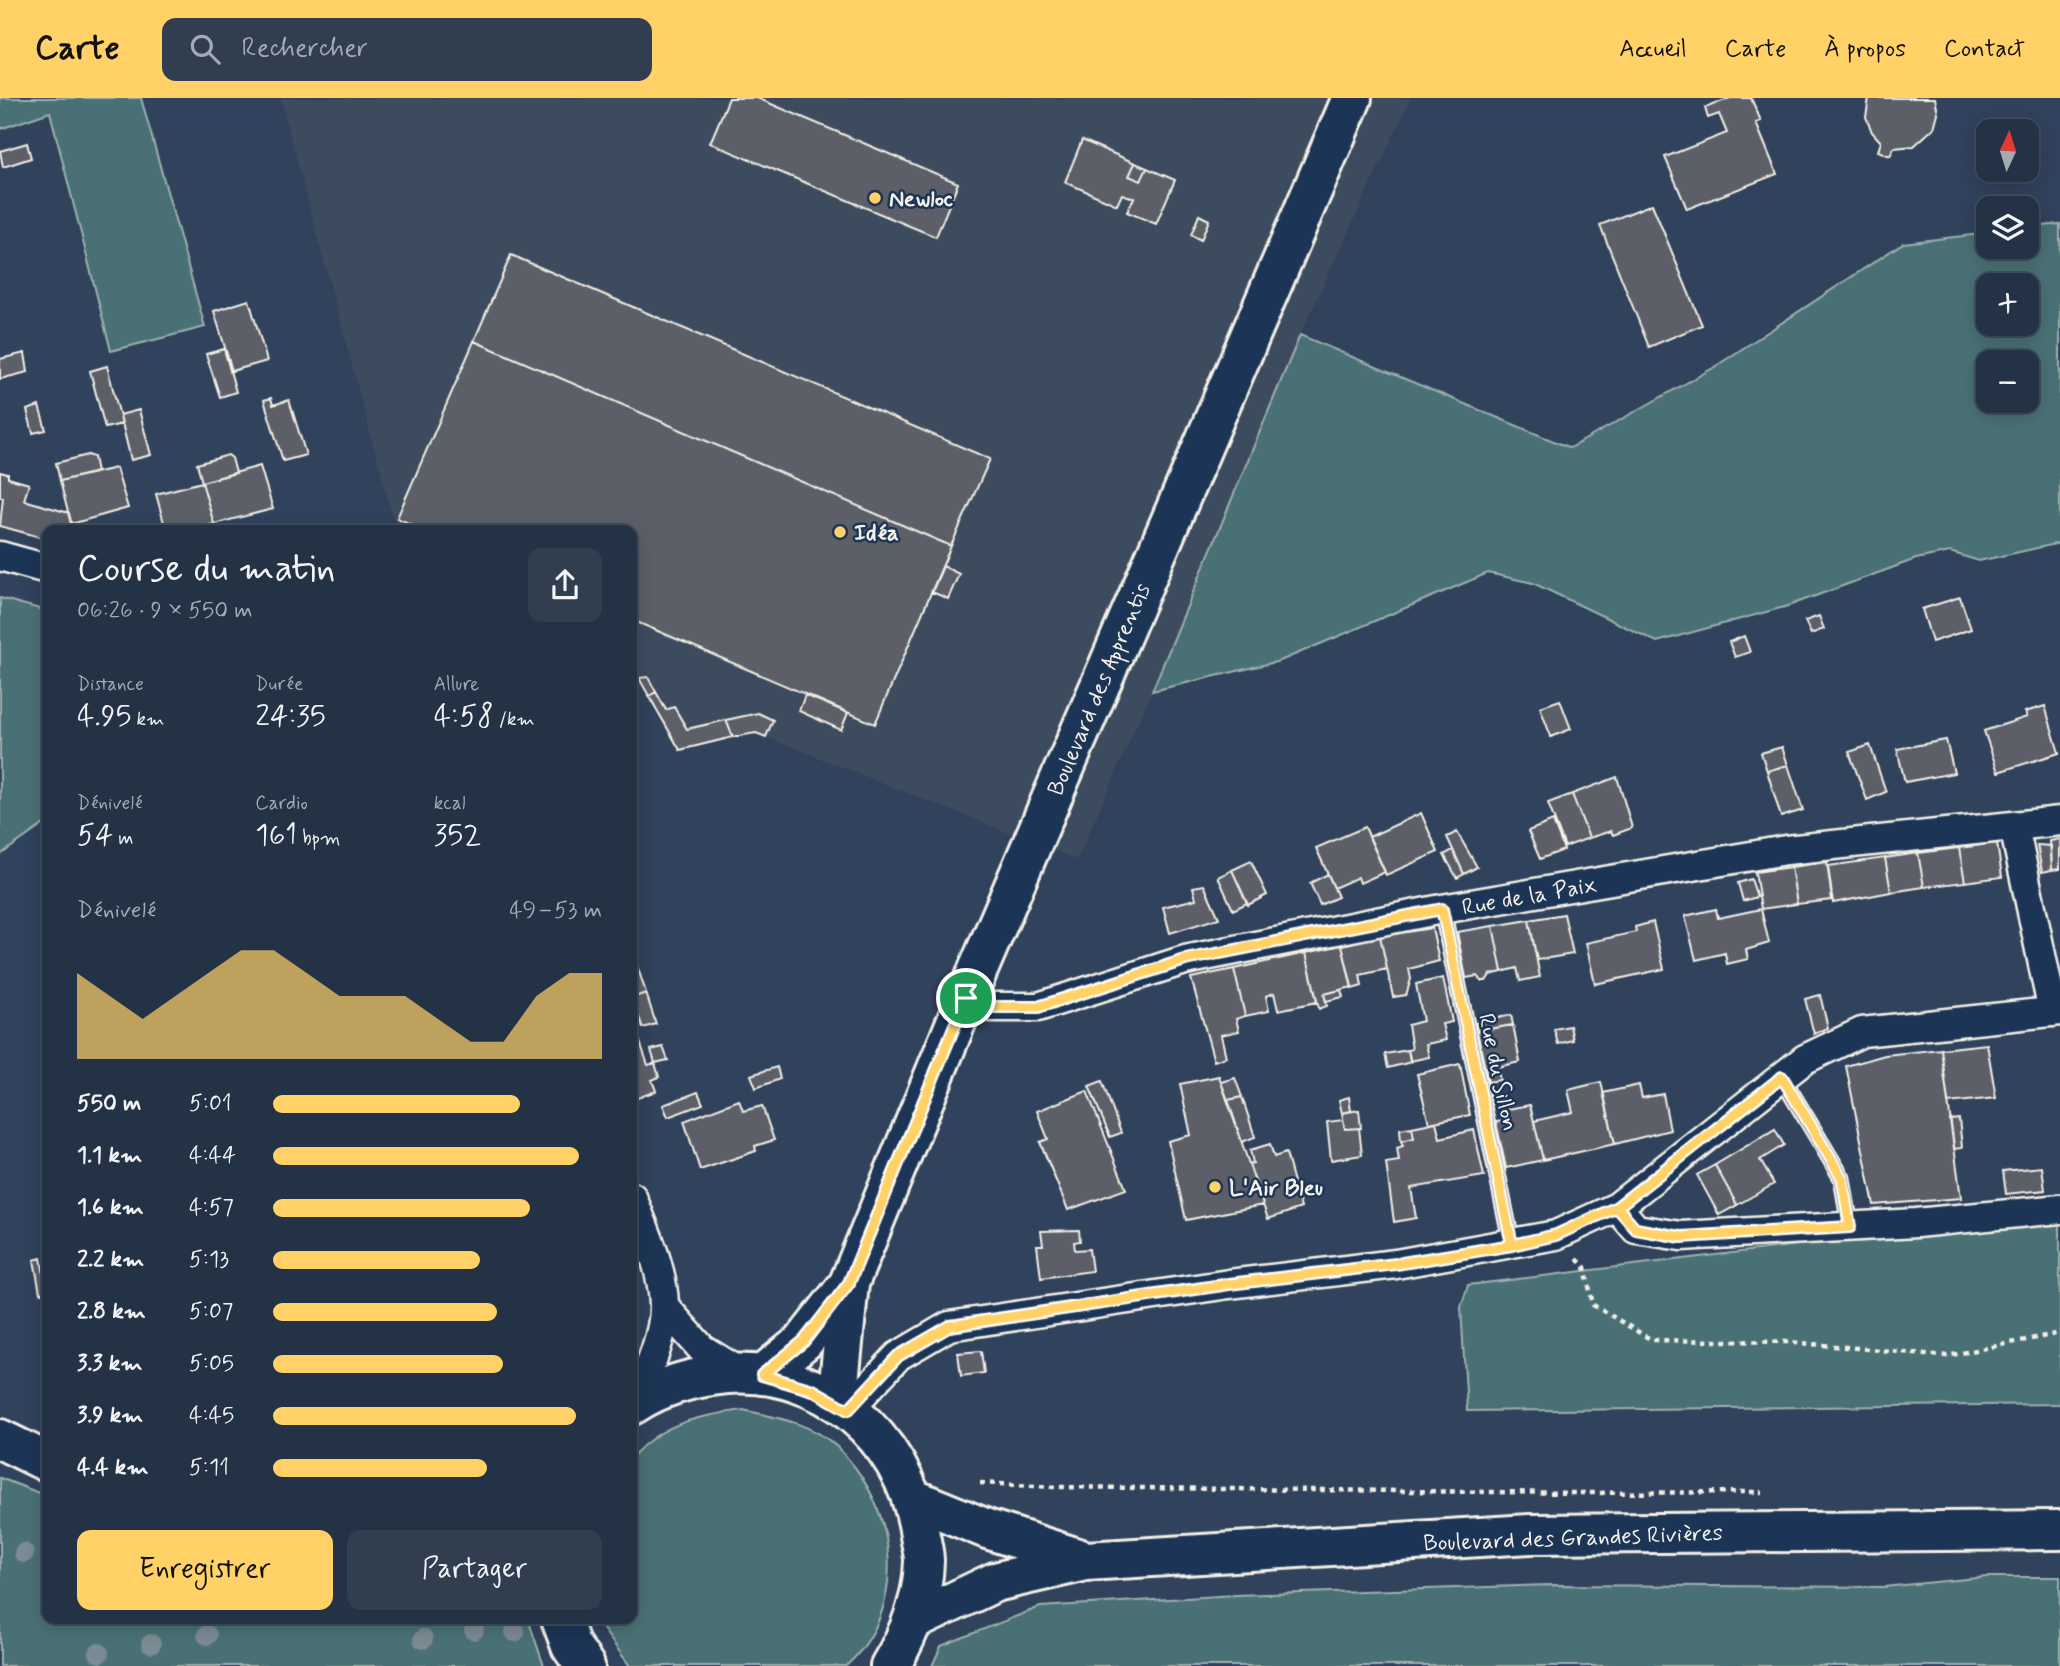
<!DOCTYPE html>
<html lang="fr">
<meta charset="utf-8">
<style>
body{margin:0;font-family:Mynerve,sans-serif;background:#303e50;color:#f1f3f6;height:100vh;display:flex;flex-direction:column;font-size:26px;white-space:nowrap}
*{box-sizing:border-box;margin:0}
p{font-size:23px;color:#a3aab3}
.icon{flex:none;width:38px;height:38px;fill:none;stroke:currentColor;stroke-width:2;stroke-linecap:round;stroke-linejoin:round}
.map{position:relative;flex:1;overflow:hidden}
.details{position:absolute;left:42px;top:427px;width:595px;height:1099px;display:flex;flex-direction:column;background:#243245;border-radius:14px;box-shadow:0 4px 18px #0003,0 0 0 2px #414d5e}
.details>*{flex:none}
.needle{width:46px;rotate:4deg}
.controls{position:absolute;left:1976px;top:21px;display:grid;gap:14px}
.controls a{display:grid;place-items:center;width:63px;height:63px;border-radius:14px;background:#243245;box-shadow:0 4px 18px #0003,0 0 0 2px #414d5e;font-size:35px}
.pin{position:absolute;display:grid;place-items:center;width:60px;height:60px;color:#fff;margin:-30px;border:4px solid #fff;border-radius:50%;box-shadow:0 2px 7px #0007}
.round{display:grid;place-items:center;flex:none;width:74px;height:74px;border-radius:14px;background:#303e50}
.head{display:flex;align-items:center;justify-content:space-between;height:119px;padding:0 35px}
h1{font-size:38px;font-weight:600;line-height:52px}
.metrics{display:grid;grid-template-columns:repeat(3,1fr);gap:10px;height:119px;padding:7px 35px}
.metrics div{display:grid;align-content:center}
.metrics b{font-size:30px;font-weight:600}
.metrics small{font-size:19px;font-weight:400}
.metrics p{font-size:19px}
.chart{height:196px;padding:14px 35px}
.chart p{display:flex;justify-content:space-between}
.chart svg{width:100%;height:126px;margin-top:7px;fill:#ffd166;opacity:.7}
.button{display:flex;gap:14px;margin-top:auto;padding:14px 35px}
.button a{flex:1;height:80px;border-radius:14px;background:#ffd166;color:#111;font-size:28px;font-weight:600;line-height:80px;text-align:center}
.button a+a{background:#303e50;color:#f1f3f6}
ul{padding:0 35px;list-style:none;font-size:23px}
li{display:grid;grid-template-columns:112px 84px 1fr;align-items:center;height:52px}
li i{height:18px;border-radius:9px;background:#ffd166}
header{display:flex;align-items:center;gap:42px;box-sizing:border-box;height:98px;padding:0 35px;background:#ffd166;color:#111}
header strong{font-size:33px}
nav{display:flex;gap:38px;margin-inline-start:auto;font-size:24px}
.search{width:490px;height:63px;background:#303e50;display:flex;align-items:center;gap:18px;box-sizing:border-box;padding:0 24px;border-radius:14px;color:#a3aab3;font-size:26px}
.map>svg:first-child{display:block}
.built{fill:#3d4b5f}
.green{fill:#497175;stroke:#9eb1ae;stroke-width:2;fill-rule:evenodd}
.building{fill:#5c5f67;stroke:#f4f1e8;stroke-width:2}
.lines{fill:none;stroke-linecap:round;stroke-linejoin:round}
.lane-casing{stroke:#f4f1e8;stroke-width:19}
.street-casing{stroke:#f4f1e8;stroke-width:33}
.secondary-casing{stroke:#f4f1e8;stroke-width:44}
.path{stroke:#f4f1e8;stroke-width:4.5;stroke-dasharray:5 5;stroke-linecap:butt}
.lane{stroke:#1d3557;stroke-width:14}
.street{stroke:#1d3557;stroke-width:28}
.secondary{stroke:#1d3557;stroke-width:38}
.tree{fill:#7b8a93}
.route-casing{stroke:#fff;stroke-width:14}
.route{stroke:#ffd166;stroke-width:9}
.poi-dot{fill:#ffd166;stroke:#1d3557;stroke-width:2.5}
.labels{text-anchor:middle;stroke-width:5;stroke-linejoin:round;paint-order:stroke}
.poi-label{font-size:23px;font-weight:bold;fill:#f4f1e8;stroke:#1d3557;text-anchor:start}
.street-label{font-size:23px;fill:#f4f1e8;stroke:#1d3557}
</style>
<header>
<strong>Carte</strong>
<div class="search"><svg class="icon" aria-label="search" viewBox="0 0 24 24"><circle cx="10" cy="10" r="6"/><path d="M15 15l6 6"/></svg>Rechercher</div>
<nav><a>Accueil</a><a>Carte</a><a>À propos</a><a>Contact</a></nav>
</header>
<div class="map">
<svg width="2060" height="1568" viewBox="0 0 2060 1568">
<rect width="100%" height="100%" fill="#30425c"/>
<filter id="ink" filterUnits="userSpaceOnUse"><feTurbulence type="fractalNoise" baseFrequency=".0143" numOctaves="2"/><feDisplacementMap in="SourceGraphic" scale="14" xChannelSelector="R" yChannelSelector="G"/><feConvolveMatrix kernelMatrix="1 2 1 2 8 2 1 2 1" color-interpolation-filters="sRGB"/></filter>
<g filter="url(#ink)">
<path class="built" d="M280,0h1131l-111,237 -148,356 -75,169 -321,-127 -76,17 -41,-72 -7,1v-149h-236z"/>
<path class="green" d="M0,0h141l64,229 -94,24 -61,-239 -50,17z
M2060,126v319l-81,18 -29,-9 -34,7 -128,47 -131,36 -124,-59 -45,-10 -208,88 -128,30 148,-356 270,113 143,-80 190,-125 85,-10v14h38l1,-19zM1988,187h38v39h-38zM2026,264v39h-38v-39z
M0,500l47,13v211l-47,33z
M2060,1121v185l-593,7 -6,-104 7,-22 330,-40z
M743,1312c32,7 68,13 93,36 60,56 76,161 10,220h-216l-27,-37 -4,-10h33v-162c31,-35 67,-41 111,-47z
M0,1380l47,18v123h481l16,47h-544z
M1987,1479h73v89h-1128l9,-20 99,-39 195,-12 316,-10 332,2z"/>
<path class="building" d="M729,0h28l201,85 -22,54 -226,-94z
M1730,0h21l10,23 -5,2 21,51 -90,35 -22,-52 62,-24 -8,-19 -11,4 -3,-10z
M1869,0h66l3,15 -4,15 -20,18 -20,2 -4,8 -12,-5 3,-9 -9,-10 -6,-15z
M1082,42l53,23 -6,13 12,5 6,-13 28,12 -19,44 -29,-12 7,-14 -12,-4 -5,11 -52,-23z
M27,45l4,15 -28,9 -3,-16z
M1135,65l12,5 -6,13 -12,-5z
M1652,106l50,121 -53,22 -49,-122z
M1199,117l10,5 -8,20 -10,-5z
M511,157l479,204 -39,87 -477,-205z
M249,202l18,61 -35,10 -18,-60z
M474,243l477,205 -76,178 -243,-104v-90h-208l-27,-12z
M224,251l12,43 -16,5 -14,-43z
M25,255l3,19 -28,7v-20z
M107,268l15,58 -17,4 -15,-57z
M271,300l2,7 16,-5 17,55 -23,6 -19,-61z
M39,308l7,24 -13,3 -6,-23z
M139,312l12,45 -20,5 -11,-45z
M88,357l6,2 3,15 -37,9 -4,-18z
M228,357l4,3 4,15 -34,9 -5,-18z
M260,368l13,43 -59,15 -12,-42z
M116,370l12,40 -57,16 -11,-43z
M0,374l8,2v4l21,6 -5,16 45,13 4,17h-26v9l-47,-13 3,-29h-3z
M202,384l12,42 -23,6h-25l-10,-36z
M943,468l16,8 -11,25 -16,-7z
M1960,499l11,32 -39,13 -10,-33z
M1819,518l5,13 -13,5 -6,-13z
M1744,538l6,16 -15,5 -6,-15z
M648,579l8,15 -7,4 -10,-18z
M656,594l10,18 8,-3 13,22 39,-9 7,17 -53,13 -31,-54z
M805,597l43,18 -7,17 -42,-19z
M1560,602l11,29 -20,8 -11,-30z
M2045,608l14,47 -61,19 -14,-41 43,-14 -2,-5z
M758,615l15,7 -7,17 -10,-4 -23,4 -7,-17z
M1946,642l8,33 -49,9 -8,-33z
M1870,647l16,47 -19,8 -18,-48z
M1782,649l6,18 -21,6 -6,-18z
M1788,667l15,45 -22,7 -14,-46z
M1617,679l15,51 -19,7 -2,-4 -22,7 -17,-44z
M1572,696l17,44 -24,9 -17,-44z
M1421,715l17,39 -52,23 -17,-38z
M1553,723l11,29 -24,9 -12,-28z
M1365,729l20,45 -25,11 -2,-6 -24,11 -18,-40z
M1457,734l20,35 -13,7 -17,-37z
M2060,741v30l-8,1 -2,-29z
M1997,745l5,34 -37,5 -6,-34z
M2037,747l14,1 1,24 -10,2z
M1959,750l6,34 -41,5 -6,-34z
M1453,752l11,24 -7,4 -13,-23z
M1918,755l6,34 -33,5 -6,-34z
M1885,760l6,34 -58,11 -5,-37z
M1251,763l16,34 -19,10 -16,-35z
M1827,764l5,38 -35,4 -6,-37z
M1791,769l6,37 -36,5 -6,-37z
M1232,772l15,33 -14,7 -15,-33z
M1328,776l10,23 -18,8 -10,-22z
M1751,781l6,18 -14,4 -5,-18z
M1204,787l15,33 -49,15 -7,-26 33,-8 -3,-12z
M1716,811l2,9 43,-9 8,34 -23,7 2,9 -21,5 -2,-11 -29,7 -11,-44z
M1564,816l9,40 -36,6 -8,-40z
M1529,822l11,57 -20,4 -3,-13 -15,4 -9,-46z
M1653,824l11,47 -69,15 -9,-41 50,-11 -1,-5z
M1493,828l9,46 -12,3 -4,6h-5l-4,-5 -11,2 -9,-46z
M1432,830l7,33 -30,8 2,10 -5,16 -13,2 -13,-61z
M1380,838l7,33 -27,6 2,11 -10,3 -10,-44z
M1342,847l10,42 -28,7 3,12 -8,3 -13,-56z
M632,852l14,43 -14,5z
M1306,855l11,49 -39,8 -4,-17 -8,3 3,15 -24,5 -11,-47z
M1234,871l11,47 -9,3 3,12 -18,4 5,22 -12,4 -23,-83z
M1443,880l9,44 -10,2 4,16 -20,4 3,13 -19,4 -2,-11 4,-1 -4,-24 15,-4 -7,-37z
M1341,892l2,7 -17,4 -2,-7z
M646,895l10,31 -13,4 -11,-30z
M1820,897l8,33 -14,6 -9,-35z
M1511,917l2,10 -36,6 -1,-8z
M1513,927l7,37 -23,5 3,13 -12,2 -11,-51z
M1570,928l3,14 -15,4 -4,-15z
M638,938l10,29 7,-2 4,14 -7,3 4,11 -21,8 -3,-10v-51z
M1987,946l9,54 -48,5 -7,-54z
M663,949l5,13 -13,3 -4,-13z
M1941,951l20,149 -87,7 -28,-139 39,-11z
M1408,952l3,12 -23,6 -3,-14z
M1460,966l10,51 -41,8 -12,-49z
M777,969l3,12 -24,9 -5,-13z
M1219,978l44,129 -77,15 -18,-79 23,-6 -11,-51z
M1235,980l7,19 -14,3 -7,-18z
M1102,983l19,52 -11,4 -21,-51z
M1601,984l14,62 -72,16 -9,-39 39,-9 -5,-22z
M1639,987l3,13 21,-4 7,36 -55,14 -12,-51z
M1087,993l39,98 -58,21 -28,-68 8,-3 -11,-28z
M698,994l5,12 -35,13 -5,-12z
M1242,999l13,40 -13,5 -14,-42z
M1349,999l2,14 -9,2 -3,-13z
M739,1002l4,11 19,-5 12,34 -19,6 1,5 -56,19 -16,-49z
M1530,1007l13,55 -37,8 -10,-46 9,-1 -3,-11z
M1359,1012l2,18 -16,1 -3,-16z
M1959,1021l3,29 -8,1 -4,-29z
M1343,1022l2,9 14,-1 3,27 -31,5 -4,-38z
M1436,1024l4,16 34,-8 10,46 -73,12 5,30 -22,4 -8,-59 13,-2 -2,-13 6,-2 -2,-5 13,-3 -2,-11z
M1412,1029l2,11 -13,3 -1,-12z
M1775,1031l9,16 -24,15 14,24 -37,21 -22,-40z
M1270,1046l4,13 12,-4 15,55 -33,11 -19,-55 4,-1 -3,-13z
M1715,1067l22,40 -18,10 -22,-40z
M2042,1069l3,23 -39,4 -3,-23z
M1079,1132l1,11 -6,1 1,8 14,-1 3,22 -51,7 -4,-33h6l-2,-14z
M41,1160l6,34 -7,1 -6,-33z
M981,1253l3,22 -23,3 -3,-23z"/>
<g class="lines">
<g class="lane-casing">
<path id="lane" d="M1442,811l70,336
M1782,980l60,100 8,49"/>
</g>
<g class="street-casing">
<path id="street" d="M0,458l47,13
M2014,728l39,186
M966,900l25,9h47l147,-47 257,-51 344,-59 274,-29
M632,1099c13,34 31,71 32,108 1,31 -18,70 -30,98
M1617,1109l19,22 45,7 235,-13 144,-14
M664,1208l38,43 39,24
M848,1312l50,-54 51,-30 280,-42 167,-20 160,-29 61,-28 188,-148 57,-27 198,-21"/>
</g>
<g class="secondary-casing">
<path id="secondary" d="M762,1277l42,-34 44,-56
M837,1304l12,-119 117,-285 386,-900
M632,1307c28,-19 61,-28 95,-31 96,-7 176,62 192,155 1,10 5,22 5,32 -1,37 -15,74 -34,105
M0,1341l47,23
M914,1401l73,30 97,31
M561,1521l10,27 14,20
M913,1523l82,-39 91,-21 444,-27 530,-4"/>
</g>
<path class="path" d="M1577,1161l8,8 8,38 59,35 137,2 158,14 113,-23
M980,1385l74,4 525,6 183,-1"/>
<use href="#lane" class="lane"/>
<use href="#street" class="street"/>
<use href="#secondary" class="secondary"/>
</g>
<g class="tree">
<circle cx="24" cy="1455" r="10"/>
<circle cx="474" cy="1532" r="10"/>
<circle cx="515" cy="1534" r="10"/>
<circle cx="207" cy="1537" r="10"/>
<circle cx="423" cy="1541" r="10"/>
<circle cx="151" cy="1546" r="10"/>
<circle cx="99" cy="1555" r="10"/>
</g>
</g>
<g class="lines" filter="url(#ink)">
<g class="route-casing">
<path id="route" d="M966,900l-117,285 -45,58 -42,34 51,15 35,20 50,-54 52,-30 279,-42 167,-20 116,-19 44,-10 61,-28 19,22 45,8 169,-10 -8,-49 -60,-101 -165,130 -61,28 -44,10 -70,-336 -257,51 -147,47h-47l-25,-9"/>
</g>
<use href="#route" class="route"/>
</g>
<g class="poi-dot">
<circle cx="875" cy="100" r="7"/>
<circle cx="840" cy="434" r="7"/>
<circle cx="1215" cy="1089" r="7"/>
</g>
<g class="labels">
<g class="poi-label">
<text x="889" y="108">Newloc</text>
<text x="854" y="442">Idéa</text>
<text x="1229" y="1097">L'Air Bleu</text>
</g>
<g class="street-label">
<text transform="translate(1098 591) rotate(-67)" y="8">Boulevard des Apprentis</text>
<text transform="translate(1529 797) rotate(-10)" y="8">Rue de la Paix</text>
<text transform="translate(1499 974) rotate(78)" y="8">Rue du Sillon</text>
<text transform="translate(1573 1439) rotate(-2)" y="8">Boulevard des Grandes Rivières</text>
</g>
</g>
</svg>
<div class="controls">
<a><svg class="needle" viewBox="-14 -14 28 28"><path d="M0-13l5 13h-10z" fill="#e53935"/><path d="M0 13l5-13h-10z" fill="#a3aab3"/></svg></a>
<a><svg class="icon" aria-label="layers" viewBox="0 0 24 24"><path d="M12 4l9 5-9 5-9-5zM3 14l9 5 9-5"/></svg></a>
<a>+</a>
<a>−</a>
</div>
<div class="pin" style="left:966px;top:900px;background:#1e9e55"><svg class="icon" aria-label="arrive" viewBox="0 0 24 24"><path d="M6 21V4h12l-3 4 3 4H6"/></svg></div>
<section class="details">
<div class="head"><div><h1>Course du matin</h1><p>06:26 · 9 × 550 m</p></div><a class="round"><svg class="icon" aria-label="share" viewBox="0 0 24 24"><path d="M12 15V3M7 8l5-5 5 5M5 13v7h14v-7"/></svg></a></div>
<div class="metrics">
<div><p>Distance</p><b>4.95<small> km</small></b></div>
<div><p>Durée</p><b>24:35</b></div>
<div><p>Allure</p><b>4:58<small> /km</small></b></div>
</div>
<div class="metrics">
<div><p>Dénivelé</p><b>54<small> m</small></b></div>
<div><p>Cardio</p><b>161<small> bpm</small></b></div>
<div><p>kcal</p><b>352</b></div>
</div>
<div class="chart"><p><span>Dénivelé</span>49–53 m</p>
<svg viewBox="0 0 160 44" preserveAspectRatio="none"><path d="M0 44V14L10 22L20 30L30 22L40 14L50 6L60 6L70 14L80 22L90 22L100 22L110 30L120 38L130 38L140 22L150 14L160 14V44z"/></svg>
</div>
<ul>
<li><b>550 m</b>5:01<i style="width:75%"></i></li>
<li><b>1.1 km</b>4:44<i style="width:93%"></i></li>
<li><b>1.6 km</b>4:57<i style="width:78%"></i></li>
<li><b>2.2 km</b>5:13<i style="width:63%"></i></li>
<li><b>2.8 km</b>5:07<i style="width:68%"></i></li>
<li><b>3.3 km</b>5:05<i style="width:70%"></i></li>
<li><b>3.9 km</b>4:45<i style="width:92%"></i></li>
<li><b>4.4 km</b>5:11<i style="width:65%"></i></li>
</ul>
<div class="button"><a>Enregistrer</a><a>Partager</a></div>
</section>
</div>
